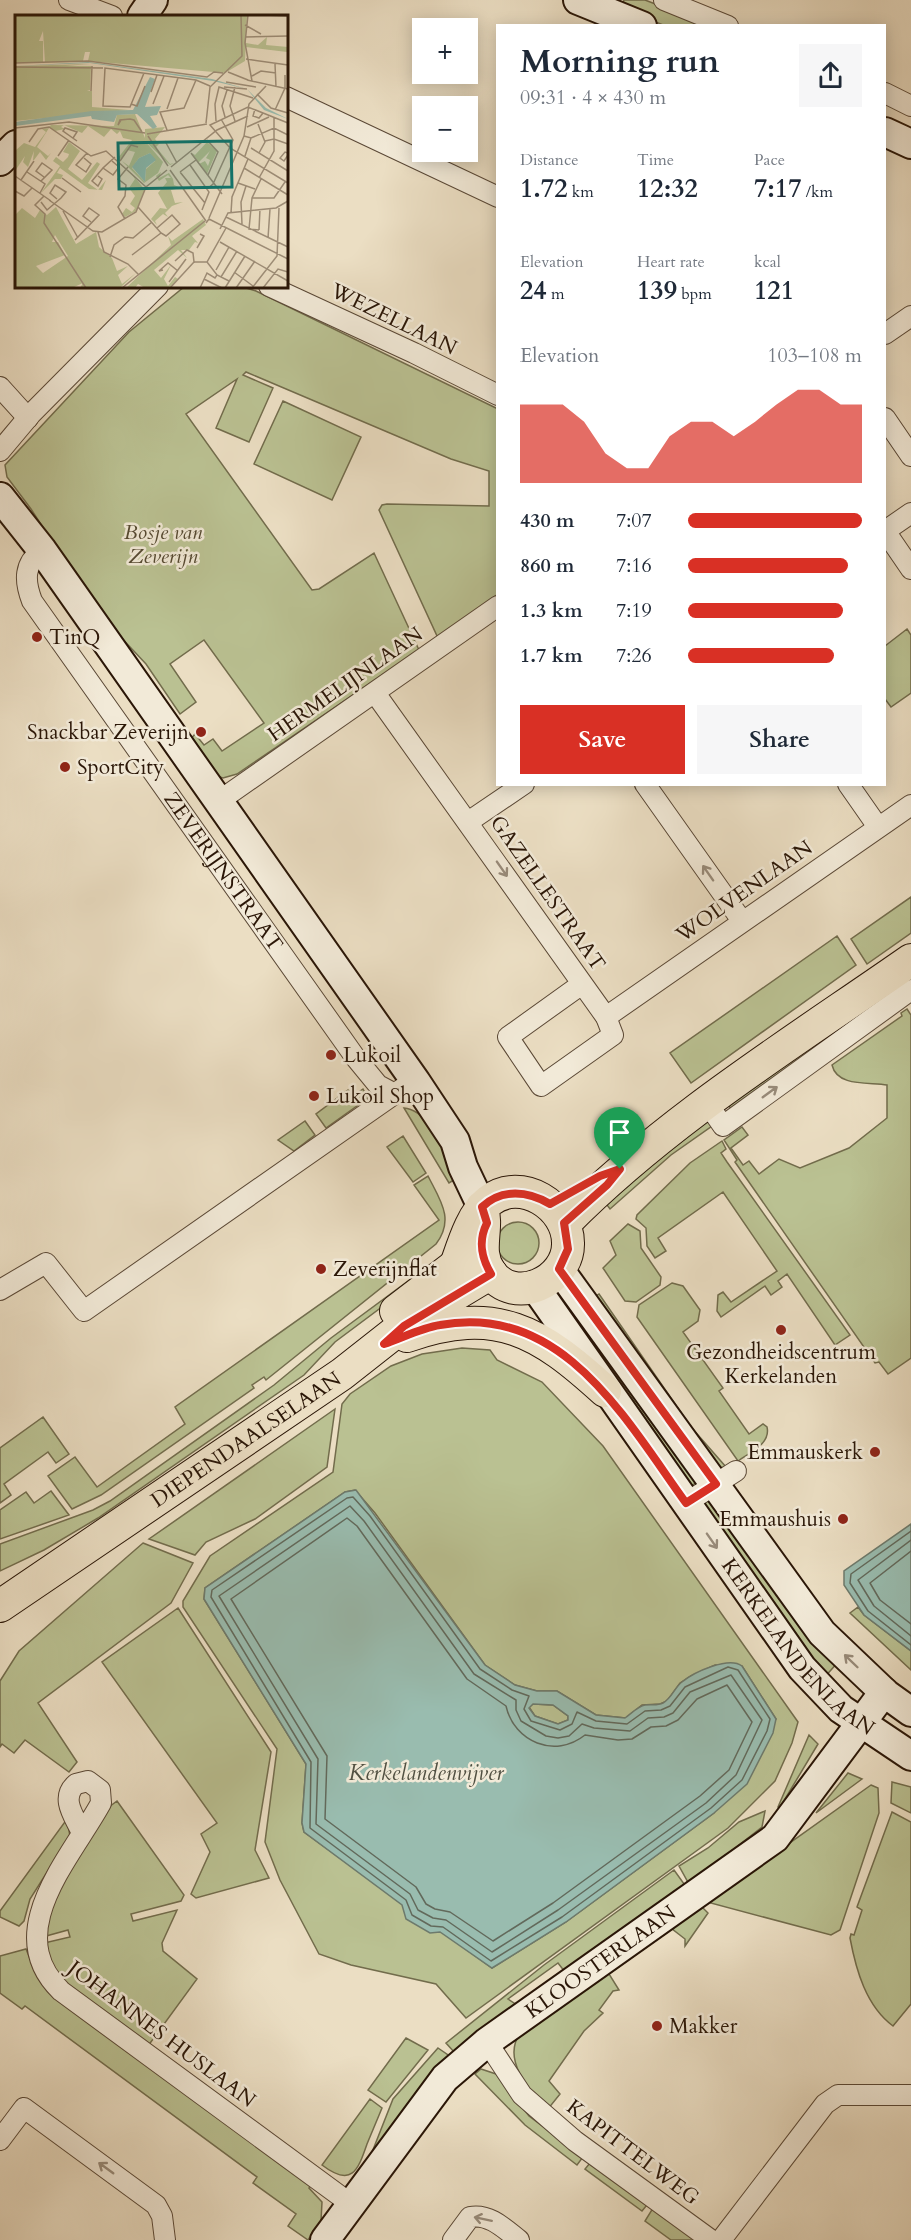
<!DOCTYPE html>
<meta charset="utf-8">
<style>
body{margin:0;font-family:Cardo,serif;background:#f6f6f7;color:#1f2937;height:100vh;display:flex;flex-direction:column;font-size:22px;white-space:nowrap}
*{box-sizing:border-box;margin:0}
p{font-size:20px;color:#747a83}
.icon{flex:none;width:33px;height:33px;fill:none;stroke:currentColor;stroke-width:2;stroke-linecap:round;stroke-linejoin:round}
.map{position:relative;flex:1;overflow:hidden}
.panel{position:absolute;left:496px;top:24px;width:390px;height:762px;display:flex;flex-direction:column;background:#fff;border-radius:0px;box-shadow:0 3px 15px #0003}
.panel>*{flex:none}
.controls{position:absolute;left:412px;top:18px;display:grid;gap:12px}
.controls a{display:grid;place-items:center;width:66px;height:66px;border-radius:0px;background:#fff;box-shadow:0 3px 15px #0003;font-size:30px}
.pin{position:absolute;display:grid;place-items:center;width:51px;height:51px;color:#fff;margin:-62px -26px;border-radius:50% 50% 50% 0;rotate:-45deg;box-shadow:0 0 6px #0007}
.pin .icon{rotate:45deg}
.round{display:grid;place-items:center;flex:none;width:63px;height:63px;border-radius:0px;background:#f6f6f7}
.summary{display:flex;align-items:center;justify-content:space-between;height:102px;padding:0 24px}
h1{font-size:33px;font-weight:600;line-height:45px}
.figures{display:grid;grid-template-columns:repeat(3,1fr);gap:9px;height:102px;padding:6px 24px}
.figures div{display:grid;align-content:center}
.figures b{font-size:26px;font-weight:600}
.figures small{font-size:16px;font-weight:400}
.figures p{font-size:16px}
.chart{height:168px;padding:12px 24px}
.chart p{display:flex;justify-content:space-between}
.chart svg{width:100%;height:108px;margin-top:6px;fill:#d93025;opacity:.7}
.action{display:flex;gap:12px;margin-top:auto;padding:12px 24px}
.action a{flex:1;height:69px;border-radius:0px;background:#d93025;color:#fff;font-size:24px;font-weight:600;line-height:69px;text-align:center}
.action a+a{background:#f6f6f7;color:#1f2937}
ul{padding:0 24px;list-style:none;font-size:20px}
li{display:grid;grid-template-columns:96px 72px 1fr;align-items:center;height:45px}
li i{height:15px;border-radius:8px;background:#d93025}
.map>svg:first-child{display:block}
.green{fill:#bac192;stroke:#726c4c;stroke-width:1.5;fill-rule:evenodd}
.water{fill:#99bcaf;stroke:#6d7a6c;stroke-width:1.5;fill-rule:evenodd}
.lines{fill:none;stroke-linecap:round;stroke-linejoin:round}
.shore{stroke:#62695b;stroke-width:1.5}
.street-casing{stroke:#5a4836;stroke-width:22}
.secondary-casing{stroke:#2a1607;stroke-width:32}
.primary-casing{stroke:#2a1607;stroke-width:34}
.street{stroke:#f2ead8;stroke-width:20}
.secondary{stroke:#f2ead8;stroke-width:28}
.primary{stroke:#ebdec3;stroke-width:32}
.oneway{stroke:#988b7a}
.route-casing{stroke:#fff;stroke-width:12}
.route{stroke:#d93025;stroke-width:8}
.poi-dot{fill:#8f2418;stroke:#f2ead8;stroke-width:2}
.labels{text-anchor:middle;stroke-width:5;stroke-linejoin:round;paint-order:stroke}
.street-label{font-size:21px;fill:#2a1607;stroke:#f2ead8}
.park-label{font-size:21px;font-style:italic;fill:#554931;stroke:#f2ead8}
.poi-label{font-size:21px;fill:#2a1607;stroke:#f2ead8;text-anchor:start}
.water-label{font-size:22px;font-style:italic;fill:#515042;stroke:#f2ead8}
.inset-road{fill:none;stroke:#9e8e78;stroke-width:1.5}
.view{fill:#0f766e;fill-opacity:0.15;stroke:#0f766e;stroke-width:3}
.inset-edge{fill:none;stroke:#2a1607;stroke-width:3}
</style>
<div class="map">
<svg width="911" height="2240" viewBox="0 0 911 2240">
<rect width="100%" height="100%" fill="#ebdec3"/>
<filter id="stains"><feTurbulence type="fractalNoise" baseFrequency=".00333" numOctaves="4"/><feColorMatrix values="0 0 0 0 .2 0 0 0 0 .09 0 0 0 0 .02 0 0 0 .5 -.17"/></filter>
<radialGradient id="worn" r=".72"><stop offset=".6" stop-color="#630" stop-opacity="0"/><stop offset="1" stop-color="#630" stop-opacity=".3"/></radialGradient>
<path class="green" d="M624,0h21l65,25h-47l-42,-17z
M184,287h59l13,4 242,118v185l-60,44 -59,-128 3,-5 5,-1 102,2v-35l-38,-12 -205,-87 -3,3 30,13 -24,54 -33,-14 21,-49 -51,35 126,176 7,-1 55,-36 45,97 -182,124 -14,4 -6,-2 -27,-36 5,-6 9,11 9,-6 9,12 42,-28 -60,-83 -34,24 26,38 -16,12 -34,-50 -47,-50 -68,-105 -24,-32 -2,-12 124,-133z
M283,401l78,36 -29,63 -78,-36z
M907,629l4,6v58l-20,14 -6,-8v-53z
M911,897v36l-44,31 -16,-25z
M837,936l19,29 -165,118 -21,-30z
M911,974v9l-180,126 -4,-6z
M907,1009l4,6v343l-23,16 -9,-12 -4,1 -140,-201 2,-2 -13,-20 18,-13 6,8 -17,13 12,17 6,-4 10,13 20,-15 21,9 49,-20 38,-30v-33c-18,-3 -50,2 -55,-20l70,-49 -1,-3z
M363,1089l5,9 -42,30 -10,-14 32,-24 5,6z
M404,1108c24,1 46,48 58,67l-13,8z
M706,1119l6,7 -41,29 -61,54 -9,-12z
M305,1121l10,14 -21,16 -16,-11z
M403,1136l23,37 -13,9 -26,-35z
M722,1141l4,8 -5,4 6,9 123,173 -15,10 -48,-71 -9,7 4,6 -11,8 -6,-9 -44,31 -4,-6 1,-16 5,-3 8,10 46,-31 -54,-79 -65,46 8,13 -11,7 -8,-12 -1,-18 -10,-9 1,-4 53,-52z
M428,1176c12,24 27,43 8,68l-170,136 -2,-3 -12,8 2,3 -153,107 -29,14 -24,-33 27,-19 22,30 88,-63 -10,-17 264,-187 -25,-35z
M497 1243a21 21 0 1 1 42 0a21 21 0 1 1-42 0Z
M628,1224l12,7 1,17 20,29 -1,8 -24,17 -11,-1 -22,-33 13,-13 -6,-14z
M431,1264l3,4 -99,74 -31,33 -206,143 -54,32 -44,21v-27l93,-34 17,-9 164,-116 57,-47z
M672,1283l11,3 17,24 -2,11 -15,11 40,56 -4,3 30,43 14,-10 4,3c4,17 -17,25 -29,34l-101,-144 2,-12z
M599,1294l92,133 35,40 -9,1 -124,-170z
M577,1310l125,169 -17,11 -121,-171z
M462,1348l28,2 7,10 45,22 61,64 195,276 -6,21 -17,38 -47,47 -262,190 -30,-34 -85,-19 -32,-11 -39,-74 -15,-38 12,-93 -94,-142v-6l27,-45 123,-84 9,-68 8,-10 41,-28 31,-12zM355,1490l20,23 110,152 30,20 22,6h20l39,24 30,3 16,-13 18,-1 7,-3 13,-18 11,-7 24,-11 27,1 34,53 -62,94 -148,109 -74,46 -188,-136 -2,-9 4,-59 -102,-165 1,-11 140,-96z
M335,1409l-8,58 -72,52 -49,23 -11,13 -46,-16z
M43,1417l26,37 -13,9 -8,-11 -44,32 7,11 -11,8v-55z
M51,1491l18,24 -69,24v-29l26,-18 8,11z
M712,1498l127,163 -16,18 -123,-172z
M143,1543l50,20 -22,40 -133,100 39,59 -8,10 -44,-32 -11,13 -12,-9 -2,3v-66l19,-30z
M858,1607l6,8 47,36v19l-61,-57z
M178,1608l93,144 -16,98 14,28 -73,20 -5,-4 19,-42 -9,-18 16,-11 -115,-161z
M533,1704l20,1 15,11v4l-10,4 -23,-8 -6,-9z
M809,1735l9,9 -39,65 -1,-2z
M848,1773l14,6 -46,34z
M892,1782l19,5v26l-20,-10z
M871,1785l7,3 1,25 -39,117 -9,5 -124,-33z
M117,1801l67,94 -3,6 -50,13 2,7 44,-11 -15,33 1,8 34,28 -49,67 -84,-61 -24,-41 30,-7 -2,-7 -29,8 1,-16 65,-112z
M765,1811l-3,16 -73,57 -10,-18 29,-18 31,-26z
M892,1812l19,10v182l-18,22c-27,-20 -37,-56 -43,-88l1,-4 3,1 8,-25 -5,-3z
M67,1819l3,17 -40,63 -6,22 -5,5 -19,-9v-6z
M674,1870l13,18 -122,84 -7,-9 -50,36 9,6 -62,48 -9,-10 98,-78z
M700,1905l8,8 -23,33v-7l-13,-10 -63,45 10,16 -6,1 -14,19 4,3 -19,18 -35,50 11,13 -12,15c-20,-20 -46,-49 -28,-76z
M26,1949l12,29 24,24 249,182 -2,4 13,14 -1,19 -13,19 -20,-14 8,-12 -43,-31 4,-6 -232,-171 -3,3 -22,-16v-37z
M406,2038l22,12 -42,52 -18,-12z
M438,2048l13,9 -86,113 28,-71z
M481,2069l15,5 33,42 54,41 -6,8 -52,-40 -50,-51z
M370,2099l12,9c-5,12 -10,24 -15,36 -9,26 -15,44 -45,21z
M590,2163l57,42 -5,6 -57,-42z
M653,2208l43,32h-25l-26,-19z"/>
<path class="water" d="M356,1490l129,175 30,20 22,6h20l39,24 29,3c6,-4 13,-12 20,-13 6,-1 12,1 18,-2 9,-5 12,-16 19,-21 12,-10 47,-26 60,-16l34,53 -3,14 -26,51 -33,29 -148,109 -74,46 -52,-36 -10,1 -24,-14 -4,-14 -98,-73 -2,-9 4,-59 -102,-165 1,-11 140,-96zM533,1704l20,1 15,11v4l-10,4 -23,-8 -6,-8z
M911,1524v127l-47,-36 -20,-30v-14z"/>
<g class="lines">
<path class="shore" d="M353,1497l17,19 110,153 32,21 17,6 -5,13 7,12 29,9 12,-6 5,-12 19,9 31,3 18,-13 16,-1 9,-4 15,-19 43,-20 10,3 32,49 -3,12 -25,49 -31,28 -149,109 -71,44 -48,-34 -12,-1 -19,-11 -6,-15 -96,-72 1,-66 -100,-165 1,-7 135,-92z
M350,1506l14,15 110,153 42,26v10l5,11 25,15 12,2 11,-2 13,-12 12,4 36,3 18,-13 16,-1 9,-4 17,-21 41,-17 31,45 -26,55 -30,28 -148,107 -66,42 -46,-32 -13,-2 -15,-8 -8,-16 -94,-70 2,-65 -99,-163z
M347,1518l10,8 110,153 39,27c8,36 49,53 79,29l33,5 14,-1 19,-12 15,-1 12,-6 19,-21 30,-14 25,37 -23,48 -29,26 -147,107 -60,38 -43,-29 -15,-3 -9,-5 -10,-17 -91,-68 2,-63 -96,-157z
M911,1531l-60,43 -1,9 18,28 43,34
M911,1540l-53,40 16,26 37,30
M911,1551l-41,32 10,17 31,24"/>
<g class="street-casing">
<g id="street">
<path d="M69,0l43,16"/>
<path d="M664,0l64,26"/>
<path d="M885,93l26,13"/>
<path d="M286,97l212,100"/>
<path d="M269,286l145,67 84,42"/>
<path d="M885,334l26,-18"/>
<path d="M0,387l28,31"/>
<path d="M885,418l26,38"/>
<path d="M0,451l31,-37 127,-128"/>
<path d="M885,531l26,38"/>
<path d="M885,531l26,-18"/>
<path id="s1" d="M42,550c-18,14 -18,30 -10,51l323,456 23,28 15,8"/>
<path d="M375,693l231,324 7,18 -72,51 -33,-49 74,-53"/>
<path d="M645,784l97,137"/>
<path d="M848,784l30,43"/>
<path d="M219,801l279,-195"/>
<path d="M468,822l56,-38"/>
<path d="M606,1017l305,-212"/>
<path d="M707,1103l16,23 188,-136"/>
<path d="M0,1290l46,-27 38,48 319,-223"/>
<path d="M686,1503l50,-32"/>
<path d="M81,1831c-7,-15 -21,-33 -5,-47l12,-3 12,9 1,13c-30,55 -101,129 -40,188l290,213"/>
<path d="M487,2042l35,53 53,46 136,99"/>
<path d="M0,2140l24,-32 132,97 6,11 3,24"/>
<path d="M453,2240l17,-23c19,-4 35,12 49,23"/>
<path d="M721,2240l104,-136 13,-9h73"/>
</g>
</g>
<g class="secondary-casing">
<g id="secondary">
<path d="M578,0l64,26"/>
<path d="M142,16l11,-16"/>
<path d="M885,132l26,12"/>
<path d="M0,161l16,-16"/>
<path d="M0,497l42,53 374,532 39,59 8,26 19,40"/>
<path d="M559,1269l263,364 64,61 25,18"/>
<path id="s2" d="M535,1287l267,381 39,41 70,47"/>
<path id="s3" d="M325,2240l120,-162 42,-36 288,-204 109,-146"/>
</g>
</g>
<g class="primary-casing">
<g id="primary">
<path d="M565,1223c101,-102 227,-180 346,-263"/>
<path d="M456,1265c7,-20 16,-51 33,-64 32,-25 79,5 79,42 1,38 -54,64 -78,29 -15,-22 -1,-42 -8,-65"/>
<path d="M396,1311l60,-46h10l15,-16"/>
<path d="M407,1336c90,-31 132,-5 198,55"/>
<path id="s4" d="M0,1606l342,-232 61,-48 88,-53"/>
</g>
</g>
<use href="#street" class="street"/>
<use href="#secondary" class="secondary"/>
<use href="#primary" class="primary"/>
</g>
<defs><path id="oneway-shaft" d="M-6 0H5M1.5-3L5.5 0L1.5 3" fill="none" stroke-width="1.6" stroke-linecap="round" stroke-linejoin="round" transform="scale(1.5)"/></defs>
<g class="oneway">
<use href="#oneway-shaft" transform="translate(502 869) rotate(55)"/>
<use href="#oneway-shaft" transform="translate(708 873) rotate(-125)"/>
<use href="#oneway-shaft" transform="translate(770 1092) rotate(-36)"/>
<use href="#oneway-shaft" transform="translate(712 1541) rotate(55)"/>
<use href="#oneway-shaft" transform="translate(851 1661) rotate(-136)"/>
<use href="#oneway-shaft" transform="translate(106 2168) rotate(-144)"/>
<use href="#oneway-shaft" transform="translate(483 2219) rotate(-168)"/>
</g>
<g class="lines">
<g class="route-casing">
<path id="route" d="M620,1169l-13,16 -43,38 4,26 -9,20 157,215 -30,19c-60,-83 -124,-201 -246,-178 -19,3 -38,13 -56,19l20,-18 87,-52c-10,-17 -13,-33 -4,-51l-5,-16c20,-19 46,-16 68,-3l50,-28z"/>
</g>
<use href="#route" class="route"/>
</g>
<g class="poi-dot">
<circle cx="37" cy="637" r="6"/>
<circle cx="201" cy="732" r="6"/>
<circle cx="65" cy="767" r="6"/>
<circle cx="331" cy="1055" r="6"/>
<circle cx="314" cy="1096" r="6"/>
<circle cx="321" cy="1269" r="6"/>
<circle cx="781" cy="1330" r="6"/>
<circle cx="875" cy="1452" r="6"/>
<circle cx="843" cy="1519" r="6"/>
<circle cx="657" cy="2026" r="6"/>
</g>
<g class="labels">
<g class="street-label">
<text transform="translate(394 319) rotate(26)" y="7">WEZELLAAN</text>
<text transform="translate(345 684) rotate(-35)" y="7">HERMELIJNLAAN</text>
<text dy="7" stroke="none"><textPath href="#s1" startOffset="388">ZEVERIJNSTRAAT</textPath></text>
<text transform="translate(744 891) rotate(-35)" y="7">WOLVENLAAN</text>
<text transform="translate(548 893) rotate(55)" y="7">GAZELLESTRAAT</text>
<text dy="7" stroke="none"><textPath href="#s4" startOffset="297">DIEPENDAALSELAAN</textPath></text>
<text dy="7" stroke="none"><textPath href="#s2" startOffset="447">KERKELANDENLAAN</textPath></text>
<text dy="7" stroke="none"><textPath href="#s3" startOffset="396">KLOOSTERLAAN</textPath></text>
<text transform="translate(162 2034) rotate(37)" y="7">JOHANNES HUSLAAN</text>
<text transform="translate(633 2152) rotate(37)" y="7">KAPITTELWEG</text>
</g>
<g class="park-label">
<text x="163" y="539">Bosje van<tspan x="163" dy="24">Zeverijn</tspan></text>
</g>
<g class="poi-label">
<text x="49" y="644">TinQ</text>
<text x="189" y="739" text-anchor="end">Snackbar Zeverijn</text>
<text x="77" y="774">SportCity</text>
<text x="343" y="1062">Lukoil</text>
<text x="326" y="1103">Lukoil Shop</text>
<text x="333" y="1276">Zeverijnflat</text>
<text x="781" y="1359" text-anchor="middle">Gezondheidscentrum<tspan x="781" dy="24">Kerkelanden</tspan></text>
<text x="863" y="1459" text-anchor="end">Emmauskerk</text>
<text x="831" y="1526" text-anchor="end">Emmaushuis</text>
<text x="669" y="2033">Makker</text>
</g>
<g class="water-label">
<text x="426" y="1780">Kerkelandenvijver</text>
</g>
</g>
<g transform="translate(15 15)">
<rect width="273" height="273" fill="#ebdec3"/>
<path d="M0,0h232l-2,46 -20,12 -137,-12 2,-9h-5l-2,9 -38,1 -2,-31 -4,10h4v21l-28,1zM252,22l-1,8 22,2v18l-1,-13 -41,-5v-4l12,2zM75,49l-24,2h25l-1,24 -3,1h5v16l37,3 -114,11v-55zM120,99l10,24v-9l20,-2 -10,12 4,5 -3,3 14,17 4,-1 -4,2 -25,-24 18,21 -5,11 -14,10 -22,-22 7,5 6,-14 -8,-2 -6,9 -3,-1 14,-18 -9,-2 -3,-7 -3,3 -6,-5 -7,8 -16,-11 -6,7 -18,-8 -3,2 4,2 -10,2 -6,-4 2,-2 63,1 3,-11zM135,138l5,8 -9,8 -1,13 -13,-14 7,-10zM34,113l-12,19 11,9 3,-3 -5,7 -6,-8 -6,8h-1l1,-9 -6,16 -5,-5 2,-6 -10,15 1,-21 8,-7 11,4 11,-15 -4,-3zM54,127l11,9 -12,18 14,11 15,-18 3,2 -12,19 10,7 8,-10 -4,10 -13,-1 -29,-21 -3,5 6,2 -2,4h-6l-14,14 19,-27 -7,-5 3,-4 7,5 5,-5 1,-3 -6,-2zM192,127l10,9 -10,23 -8,-10 6,-3 3,5 2,-6 -4,-2 4,-7 -12,12 -6,-10 3,2zM113,154l17,21 -9,21 -11,6 -3,-3 4,-6 6,4 3,-4 -5,-4 5,-8 -6,-8 6,-9zM146,157l-2,6 10,-5 4,6 1,6 7,3 -10,2 4,13 8,-1 -11,4 -7,7 3,4 -5,-3 -8,7 2,4 -6,-6 9,-11 7,1 -9,-16 9,-11 -2,-4h6l-3,-3 -9,6 -3,-5zM41,192l20,37 20,-12 3,15 13,11 5,13 11,-5 -10,9 4,9 14,-11 -16,15h-40l3,-5 -11,5h-57v-73l7,-7 13,10 5,-8 7,5zM40,220l13,21 -25,17 -7,-7 29,-11 -7,-13h-6zM188,204l3,6 -14,11 6,7 -3,-1 -6,8h-8l6,8 -9,-8 -24,20 7,8 10,-13 -7,14 4,7 7,-9 3,2 -7,7 -4,2h-22l-7,-4 -3,4h-9l45,-43 -3,-9 4,5z" fill="#bac192" fill-rule="evenodd"/>
<path d="M73,47l124,17 35,10 19,19 22,11 -24,-9 -17,-21 -34,-8 -123,-18 -75,3zM135,62l5,2 -10,28 16,-1 -4,9 -7,1 7,11 -4,2 -16,-15 -20,1 -3,7 -22,-3 -1,-3 -76,10v-4l77,-11 41,-1zM135,138l6,7 -10,8 -1,14 -13,-15 7,-9z" fill="#99bcaf"/>
<path class="inset-road" d="M233,0l-3,28 7,38M250,0l23,1M230,10l16,9M230,22l43,-1M231,44l42,6M0,48l73,-2 119,16 7,-5 9,1M260,49l1,23M0,52l88,1M213,57l20,8M129,58l-14,34 -27,-1 2,-38 91,12 14,6M237,61l9,-5 15,2M232,65l41,9M211,67l30,5M209,72l23,2M220,72l-5,19 5,15M76,76l1,-25M136,77l6,-17M242,79l14,14 17,5M116,89l6,2 8,-20M138,89l11,-28M152,94l11,-31M240,94l-2,7 6,2 4,-5M260,95l10,-22v-13M210,102l-3,-11 5,-16M106,105l-3,5 2,-5 10,-1 4,1 8,12M201,106l-1,-17 4,-17 34,11M191,108l4,-36 32,-31 -1,-41M273,108l-40,-16 -38,18 20,23 58,35M243,109l7,18 -6,11M232,112l22,-10M0,113l54,-6 76,11M152,115l-7,-18 24,-4 12,-28M132,119l60,-10M133,121l20,30M229,121l7,2 23,-10 14,7M58,123l4,-6 -12,-4 -2,3 14,10M192,125l11,12 -10,23M150,126l12,22M250,126l9,-2 14,5M14,127l9,-13 11,-2 42,29 15,-5 40,36M236,133l37,23M176,138l31,41M273,138l-3,-1 -5,6 4,3 4,-6M43,141l11,-16M230,141l6,-18M69,143l7,6 -5,8 -10,-7 11,-12M97,146l7,6 -6,8 -10,-7 12,-11M105,146l11,-16 7,2M175,150l19,27 -7,18M156,152l46,-37 31,-14M229,153l44,27M155,155l36,51M12,157l18,12 -5,9M165,157l25,31M165,157l16,-12M0,161l36,25M83,161l4,3 -4,7 -6,-5 11,-13M47,163l19,14M244,163l15,-27v-33M6,165l13,-19M26,166l11,-11 -10,-7 -6,8 8,6M223,168l17,6M192,174l6,-5 20,-44 -12,-21M0,176l9,5 8,-8M29,181l-9,9 10,9 -1,9 42,65M237,183h22l11,-16M34,185l44,31 9,1 34,-20 10,-25 21,-17M26,187l6,8 14,-12 5,-6 -11,-7 -5,8 7,6M123,192l23,26 5,3 14,-12 -8,-9 -15,13M48,196l15,27M216,198l1,-16 16,-38M211,202l62,30M194,203l35,-82 5,-32 17,-18M110,204l-7,-12 7,-11 1,-11 -8,-6 10,-12M191,208l3,-4 79,40M227,209l-1,-22 5,-16M205,214l8,-16 48,-5 12,-7M244,215l-10,-1 3,-31 9,-19M244,215l1,-21M83,217l6,20 24,12 11,11M253,223l2,-29M60,225l24,-25 -10,-7 -6,8 8,6M205,227l68,39M182,233l7,-12 -4,-2M117,240l29,-22M95,242l4,-12 11,-8 8,1 19,-16M160,246l12,-11 6,3 1,9M179,247h13l19,-34M192,247l10,13 12,6M148,255l-4,1 9,-8 10,8M201,255l13,-23M219,257l19,14M206,262l16,-26M189,264l18,9M154,267l17,-23M107,273l83,-67M155,273l24,-26M185,273l7,-15 8,5 2,-3M210,273l20,-32M221,273l19,-27M237,273l25,-32 2,-48M248,273l15,-19 10,3"/>
<path class="view" d="M216,126l1,46 -113,2 -1,-46z"/>
<rect width="273" height="273" class="inset-edge"/>
</g>
<rect width="100%" height="100%" filter="url(#stains)"/>
<rect width="100%" height="100%" fill="url(#worn)"/>
</svg>
<div class="controls">
<a>+</a>
<a>−</a>
</div>
<div class="pin" style="left:620px;top:1169px;background:#1e9e55"><svg class="icon" aria-label="arrive" viewBox="0 0 24 24"><path d="M6 21V4h12l-3 4 3 4H6"/></svg></div>
<section class="panel">
<div class="summary"><div><h1>Morning run</h1><p>09:31 · 4 × 430 m</p></div><a class="round"><svg class="icon" aria-label="share" viewBox="0 0 24 24"><path d="M12 15V3M7 8l5-5 5 5M5 13v7h14v-7"/></svg></a></div>
<div class="figures">
<div><p>Distance</p><b>1.72<small> km</small></b></div>
<div><p>Time</p><b>12:32</b></div>
<div><p>Pace</p><b>7:17<small> /km</small></b></div>
</div>
<div class="figures">
<div><p>Elevation</p><b>24<small> m</small></b></div>
<div><p>Heart rate</p><b>139<small> bpm</small></b></div>
<div><p>kcal</p><b>121</b></div>
</div>
<div class="chart"><p><span>Elevation</span>103–108 m</p>
<svg viewBox="0 0 160 44" preserveAspectRatio="none"><path d="M0 44V12L10 12L20 12L30 19L40 32L50 38L60 38L70 25L80 19L90 19L100 25L110 19L120 12L130 6L140 6L150 12L160 12V44z"/></svg>
</div>
<ul>
<li><b>430 m</b>7:07<i style="width:100%"></i></li>
<li><b>860 m</b>7:16<i style="width:92%"></i></li>
<li><b>1.3 km</b>7:19<i style="width:89%"></i></li>
<li><b>1.7 km</b>7:26<i style="width:84%"></i></li>
</ul>
<div class="action"><a>Save</a><a>Share</a></div>
</section>
</div>
